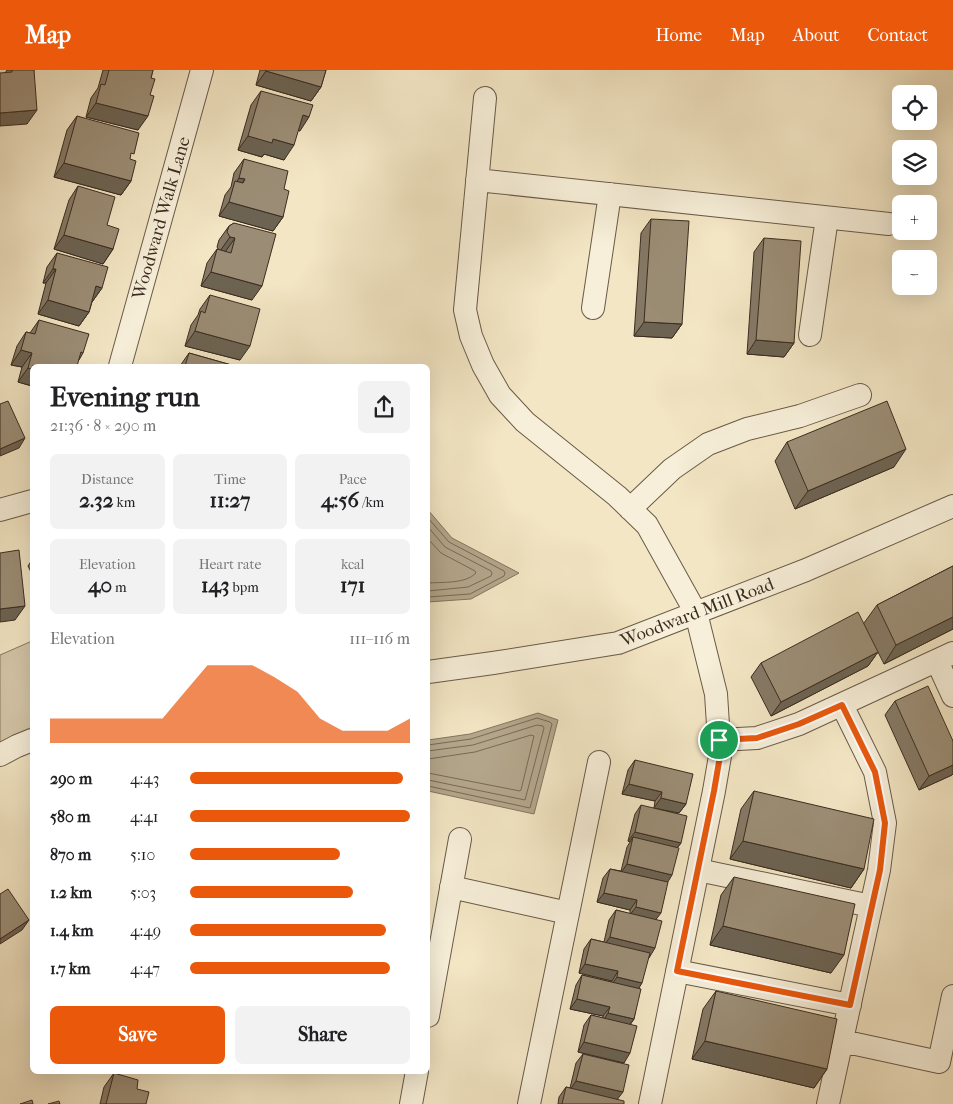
<!DOCTYPE html>
<meta charset="utf-8">
<style>
body{margin:0;font-family:"IM FELL French Canon",serif;background:#f2f2f2;color:#202124;height:100vh;display:flex;flex-direction:column;font-size:19px;white-space:nowrap}
*{box-sizing:border-box;margin:0}
p{font-size:16px;color:#757577}
.icon{flex:none;width:28px;height:28px;fill:none;stroke:currentColor;stroke-width:2;stroke-linecap:round;stroke-linejoin:round}
.map{position:relative;flex:1;overflow:hidden}
.details{position:absolute;left:30px;top:294px;width:400px;height:710px;display:flex;flex-direction:column;background:#fff;border-radius:8px;box-shadow:0 5px 20px #0002}
.details>*{flex:none}
.tools{position:absolute;left:892px;top:15px;display:grid;gap:10px}
.tools a{display:grid;place-items:center;width:45px;height:45px;border-radius:8px;background:#fff;box-shadow:0 5px 20px #0002;font-size:25px}
.pin{position:absolute;display:grid;place-items:center;width:42px;height:42px;color:#fff;margin:-21px;border:2px solid #fff;border-radius:50%;box-shadow:0 1px 5px #0007}
.round{display:grid;place-items:center;flex:none;width:52px;height:52px;border-radius:8px;background:#f2f2f2}
.overview{display:flex;align-items:center;justify-content:space-between;height:85px;padding:0 20px}
h1{font-size:28px;font-weight:700;line-height:38px}
.metrics{display:grid;grid-template-columns:repeat(3,1fr);gap:8px;height:85px;padding:5px 20px}
.metrics div{display:grid;align-content:center;border-radius:8px;background:#f2f2f2;text-align:center}
.metrics b{font-size:21px;font-weight:700}
.metrics small{font-size:14px;font-weight:400}
.metrics p{font-size:14px}
.chart{height:140px;padding:10px 20px}
.chart p{display:flex;justify-content:space-between}
.chart svg{width:100%;height:90px;margin-top:5px;fill:#ea580c;opacity:.7}
.primary-button{display:flex;gap:10px;margin-top:auto;padding:10px 20px}
.primary-button a{flex:1;height:58px;border-radius:8px;background:#ea580c;color:#fff;font-size:20px;font-weight:700;line-height:58px;text-align:center}
.primary-button a+a{background:#f2f2f2;color:#202124}
ul{padding:0 20px;list-style:none;font-size:16px}
li{display:grid;grid-template-columns:80px 60px 1fr;align-items:center;height:38px}
li i{height:12px;border-radius:6px;background:#ea580c}
header{display:flex;align-items:center;gap:30px;box-sizing:border-box;height:70px;padding:0 25px;background:#ea580c;color:#fff}
header strong{font-size:24px}
nav{display:flex;gap:28px;margin-inline-start:auto;font-size:18px}
.map>svg:first-child{display:block}
.green{fill:#d4c6a8;stroke:#887964}
.water{fill:#b4a78c;stroke:#847661}
.lines{fill:none;stroke-linecap:round;stroke-linejoin:round}
.shore{stroke:#786a56;stroke-width:1}
.minor-casing{stroke:#695a49;stroke-width:24}
.minor{stroke:#f7efd9;stroke-width:22}
.wall{fill:#857965;stroke:#3b2c20}
.shaded-wall{fill:#6c6352;stroke:#3b2c20}
.building{fill:#9b8d75;stroke:#3b2c20}
.route-casing{stroke:#fff;stroke-width:10}
.route{stroke:#ea580c;stroke-width:6}
.labels{text-anchor:middle;stroke-width:4;stroke-linejoin:round;paint-order:stroke}
.street-label{font-size:18px;fill:#3b2c20;stroke:#f7efd9}
</style>
<header>
<strong>Map</strong>
<nav><a>Home</a><a>Map</a><a>About</a><a>Contact</a></nav>
</header>
<div class="map">
<svg width="953" height="1034" viewBox="0 0 953 1034">
<rect width="100%" height="100%" fill="#f3e6c4"/>
<filter id="stains"><feTurbulence type="fractalNoise" baseFrequency=".004" numOctaves="4"/><feColorMatrix values="0 0 0 0 .2 0 0 0 0 .09 0 0 0 0 .02 0 0 0 .5 -.17"/></filter>
<radialGradient id="worn" r=".72"><stop offset=".6" stop-color="#630" stop-opacity="0"/><stop offset="1" stop-color="#630" stop-opacity=".3"/></radialGradient>
<path class="green" d="M32,571v86l-32,16v-88z"/>
<path class="water" d="M428,440l24,28 67,35 -48,26 -43,3z
M538,643l20,7 -24,94 -106,-23v-51l42,-6z"/>
<g class="lines">
<path class="shore" d="M428,448l21,24 55,29 1,2 -1,3 -34,18 -42,3
M428,457l17,20 46,24 1,2 -1,3 -23,11 -40,4
M428,469l13,14 34,18 1,2c-10,11 -34,9 -48,10
M428,675l43,-6 66,-21 13,4 2,2 -22,84 -102,-22
M428,681l45,-6 64,-20 6,1 1,2 -19,72 -97,-20
M428,689l47,-7 56,-17 3,1 -13,54 -1,1 -92,-18"/>
<g class="minor-casing">
<path id="minor" d="M485,28l-20,212 6,26 12,29 17,30 25,27 92,74 30,29 49,88 20,81 4,62 -6,35 -64,313
M477,110l412,44
M593,238l17,-114
M810,265l17,-117
M120,296l82,-296
M630,439l42,-40 36,-25 39,-15 53,-13 60,-21
M0,440l32,-9
M937,591l16,35
M428,602l65,-9 125,-20 188,-73 147,-64
M719,670l38,-2 42,-14 154,-71
M0,685l17,-9 15,-6
M698,800l173,36
M451,817l117,26
M677,901l173,34
M428,946l32,-177
M842,971l97,21 14,-66
M411,1034l6,-33
M529,1034l70,-342
M828,1034l51,-234 6,-47 -10,-51 -33,-67"/>
</g>
<use href="#minor" class="minor"/>
</g>
<path class="wall" d="M7,0h27l-7,54 -22,-51z
M103,0h50l-15,60 -52,-13 5,-19 7,-10z
M260,0h66l-5,17 -10,14 -55,-16z
M261,21l39,40 -2,-1 -14,30 -20,-6 -2,3 -24,-7 13,-45z
M77,46l53,43 1,22 -10,14 -67,-18 13,-47z
M244,89l40,30 -1,28 -10,14 -54,-15 6,-21 6,-8 3,-14z
M78,116l29,39 6,24 -10,15 -49,-15 15,-49z
M651,149l31,105 -10,14 -38,-2 7,-103z
M234,153l18,77 -51,-14 6,-23 10,-14 2,1 -2,-3 2,-7 10,-14z
M764,168l30,105 -10,14 -37,-3 7,-102z
M57,183l45,35 -10,14 -3,10 -10,14 -41,-12 8,-31h-3l4,-16z
M210,225l30,65 -55,-14 6,-21 7,-10 2,-6z
M39,250l44,33 -4,7 -47,6v20l-14,-4 4,-15 -11,-2 6,-19 9,-14 4,1z
M189,283l46,13h-55z
M787,372l107,25 -99,42 -20,-48z
M32,490v14l-4,-8z
M953,496v63l-69,35 -6,-12 -10,14 -97,50 -20,-39 10,-14 103,-40 13,-18z
M895,631l58,40v33l-1,1 -33,15 -34,-75z
M635,690l51,44 -7,9 -25,-5 1,-7 -33,-7 6,-24z
M754,721l110,78 -13,19 -121,-29 11,-50z
M641,735l40,38 -4,5 -21,72 -8,38 -9,30 -5,31 -4,6 -6,38 -46,-11 6,-27 7,-10 12,3v-2l-33,-7 6,-24 6,-10 29,7 1,-1 -33,-8 5,-24 7,-10 13,3 5,-22 7,-10 14,4v-4l-33,-8 6,-24 7,-9 11,2 6,-24 3,-5 -2,-1 7,-27z
M734,807l97,96 -121,-28 11,-50z
M716,921l111,78 -13,19 -122,-29 11,-50z
M583,984l34,45 7,5h-66l1,-7 7,-10 4,1 6,-25z
M114,1003l23,16 9,15h-46l4,-17z"/>
<path class="shaded-wall" d="M266,1l55,16 -10,14 -55,-16z
M96,33l52,13 -10,14 -52,-13z
M37,40l-10,14 -27,2v-13z
M303,45l6,2 -9,14 -7,-2z
M248,66l25,3 21,6 -10,15 -20,-6 -2,3 -24,-7z
M64,93l67,18 -10,14 -67,-18z
M239,108l6,1 -10,14 -1,-7z
M229,132l54,15 -10,14 -54,-15z
M64,165l49,14 -10,15 -49,-15z
M230,167l5,1 -10,14 -5,-1z
M53,199h3l-10,14h-3z
M211,202l51,14 -10,14 -51,-14z
M96,216l6,2 -10,14 -6,-2z
M48,230l41,12 -10,14 -41,-12z
M644,252l38,2 -10,14 -38,-2z
M195,261l55,15 -10,14 -55,-14z
M756,270l38,3 -10,14 -37,-3z
M21,280l11,3 -10,14 -11,-2z
M28,298l4,1v17l-14,-4z
M25,368l-6,10 -19,8v-7z
M906,379l-12,18 -99,42 13,-18z
M25,536l-10,14 -15,2v-13z
M953,547v12l-69,35 12,-19z
M878,582l-10,14 -97,50 10,-14z
M953,695v9l-1,1 -33,15 10,-14z
M629,714l33,8 -7,9 -33,-7z
M661,728l25,6 -7,9 -25,-5z
M635,762l46,11 -7,9 -41,-15 -3,5 -2,-1z
M743,771l121,28 -13,19 -121,-29z
M627,794l45,11 -6,10 -46,-11z
M604,823l33,7 -7,10 -33,-8z
M636,837l25,6 -7,9 -25,-6z
M29,850l-7,10 -22,14v-5z
M723,856l121,29 -13,18 -121,-28z
M610,867l45,11 -6,10 -46,-11z
M585,894l33,7 -6,10 -33,-8z
M617,907l25,6 -6,10 -26,-6z
M577,929l33,8 -7,9 -33,-7z
M608,943l26,6 -7,9 -25,-5z
M705,971l122,28 -13,19 -122,-29z
M584,972l46,11 -6,10 -46,-11z
M576,1011l47,11 -7,9 -46,-11z"/>
<path class="building" d="M12,0h22l3,40 -37,3v-40l12,-1z
M109,0h44l-2,8 4,1 -5,16 4,1 -6,20 -52,-13 5,-19 4,1z
M266,0h60l-5,17 -55,-16z
M261,21l52,14 -4,12 -6,-2 -9,30 -21,-6 -1,4 -24,-7z
M77,46l62,17 -5,21 -3,-1 -1,6 6,2 -5,20 -67,-18z
M244,89l44,12 -4,18 5,2 -6,26 -54,-15 6,-21 8,2 2,-4 -6,-1z
M78,116l37,11 -8,28 12,4 -6,20 -49,-14z
M651,149l38,2 -7,103 -38,-2z
M234,153l42,11 -14,52 -51,-14 6,-23 14,4 4,-15 -5,-1 -3,-5 2,-6z
M764,168l37,3 -7,102 -38,-3z
M57,183l51,14 -6,21 -6,-2 -7,26 -41,-12 8,-31h-3z
M210,225l50,14 -10,37 -55,-15 6,-20 4,2z
M39,250l50,14 -6,19 -2,-1 -4,14h-45v3l-4,-1 4,-15 -11,-3 5,-18 9,2z
M189,283l46,13h-50z
M8,331l17,37 -25,11v-45z
M887,331l19,48 -98,42 -21,-49z
M19,480l6,56 -25,3v-56z
M953,496v51l-57,28 -19,-40z
M858,542l20,40 -97,50 -20,-39z
M928,616l25,55v24l-24,11 -34,-75z
M635,690l58,14 -7,30 -25,-6 1,-6 -33,-8z
M754,721l120,28 -10,50 -121,-28z
M641,735l46,11 -6,27 -46,-11z
M633,767l46,11 -7,27 -45,-11z
M610,799l58,13 -7,31 -25,-6 1,-7 -33,-7z
M734,807l121,27 -11,51 -121,-29z
M8,819l21,31 -29,19v-45z
M616,840l46,11 -7,27 -45,-11z
M591,869l59,14 -8,30 -25,-6 1,-6 -33,-7z
M582,905l59,14 -7,30 -26,-6 2,-6 -33,-8z
M716,921l121,28 -10,50 -122,-28z
M591,945l46,11 -7,27 -46,-11z
M583,984l46,11 -6,27 -47,-11z
M114,1003l24,7 -1,9 12,3 -3,12h-40z
M566,1017l58,14v3h-62z
M32,1030l1,4h-13z
M59,1031l1,3h-12z"/>
<g class="lines">
<g class="route-casing">
<path id="route" d="M842,635l33,67 10,51 -5,47 -30,135 -173,-34 37,-180 6,-35 -1,-16 38,-2 42,-14z"/>
</g>
<use href="#route" class="route"/>
</g>
<g class="labels">
<g class="street-label">
<text transform="translate(161 148) rotate(-74)" y="6">Woodward Walk Lane</text>
<text transform="translate(697 542) rotate(-21)" y="6">Woodward Mill Road</text>
</g>
</g>
<rect width="100%" height="100%" filter="url(#stains)"/>
<rect width="100%" height="100%" fill="url(#worn)"/>
</svg>
<div class="tools">
<a><svg class="icon" aria-label="locate" viewBox="0 0 24 24"><circle cx="12" cy="12" r="6"/><path d="M12 2v4M12 18v4M2 12h4M18 12h4"/></svg></a>
<a><svg class="icon" aria-label="layers" viewBox="0 0 24 24"><path d="M12 4l9 5-9 5-9-5zM3 14l9 5 9-5"/></svg></a>
<a>+</a>
<a>−</a>
</div>
<div class="pin" style="left:719px;top:670px;background:#1e9e55"><svg class="icon" aria-label="arrive" viewBox="0 0 24 24"><path d="M6 21V4h12l-3 4 3 4H6"/></svg></div>
<section class="details">
<div class="overview"><div><h1>Evening run</h1><p>21:36 · 8 × 290 m</p></div><a class="round"><svg class="icon" aria-label="share" viewBox="0 0 24 24"><path d="M12 15V3M7 8l5-5 5 5M5 13v7h14v-7"/></svg></a></div>
<div class="metrics">
<div><p>Distance</p><b>2.32<small> km</small></b></div>
<div><p>Time</p><b>11:27</b></div>
<div><p>Pace</p><b>4:56<small> /km</small></b></div>
</div>
<div class="metrics">
<div><p>Elevation</p><b>40<small> m</small></b></div>
<div><p>Heart rate</p><b>143<small> bpm</small></b></div>
<div><p>kcal</p><b>171</b></div>
</div>
<div class="chart"><p><span>Elevation</span>111–116 m</p>
<svg viewBox="0 0 160 44" preserveAspectRatio="none"><path d="M0 44V32L10 32L20 32L30 32L40 32L50 32L60 19L70 6L80 6L90 6L100 12L110 19L120 32L130 38L140 38L150 38L160 32V44z"/></svg>
</div>
<ul>
<li><b>290 m</b>4:43<i style="width:97%"></i></li>
<li><b>580 m</b>4:41<i style="width:100%"></i></li>
<li><b>870 m</b>5:10<i style="width:68%"></i></li>
<li><b>1.2 km</b>5:03<i style="width:74%"></i></li>
<li><b>1.4 km</b>4:49<i style="width:89%"></i></li>
<li><b>1.7 km</b>4:47<i style="width:91%"></i></li>
</ul>
<div class="primary-button"><a>Save</a><a>Share</a></div>
</section>
</div>
